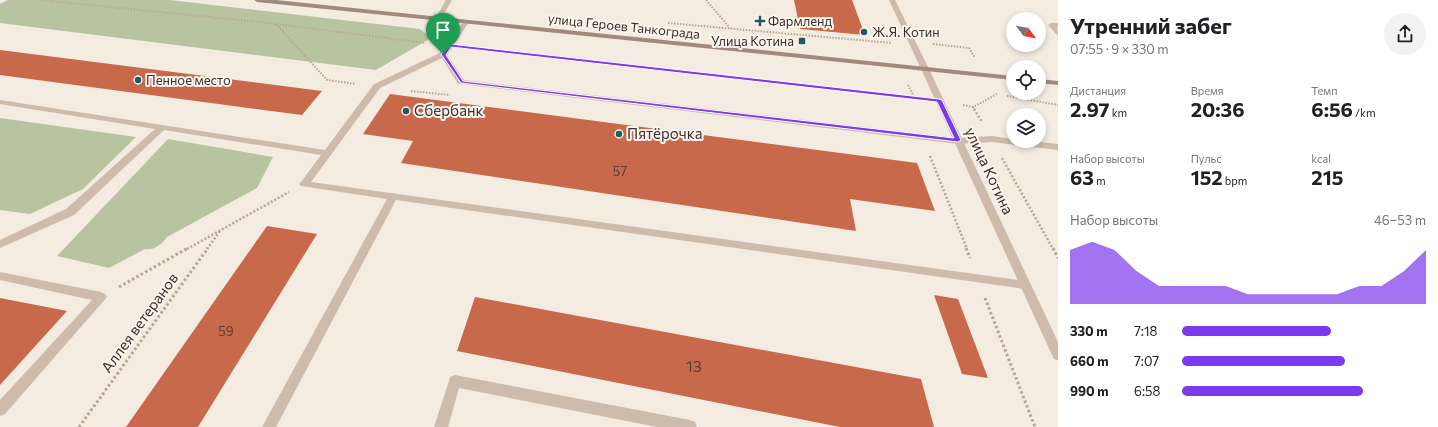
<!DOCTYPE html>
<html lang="ru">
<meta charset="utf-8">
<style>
body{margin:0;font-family:Commissioner,sans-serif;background:#f2f2f2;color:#202124;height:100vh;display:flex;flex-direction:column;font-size:15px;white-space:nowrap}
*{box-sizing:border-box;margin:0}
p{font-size:13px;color:#757577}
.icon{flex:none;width:22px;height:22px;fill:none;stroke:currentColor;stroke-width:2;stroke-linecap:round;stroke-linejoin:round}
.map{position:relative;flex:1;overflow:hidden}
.panel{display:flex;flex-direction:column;background:#fff;width:380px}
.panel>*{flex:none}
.needle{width:26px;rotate:122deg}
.fabs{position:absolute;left:1006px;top:12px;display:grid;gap:8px}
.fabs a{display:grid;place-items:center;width:40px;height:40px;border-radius:50%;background:#fff;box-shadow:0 2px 6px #0003;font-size:20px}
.pin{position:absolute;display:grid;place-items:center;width:34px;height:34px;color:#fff;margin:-41px -17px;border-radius:50% 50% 50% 0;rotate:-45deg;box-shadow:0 0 4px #0007}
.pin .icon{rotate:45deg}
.round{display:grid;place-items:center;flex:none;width:42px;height:42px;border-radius:21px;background:#f2f2f2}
.summary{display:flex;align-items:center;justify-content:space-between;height:68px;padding:0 12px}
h1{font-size:22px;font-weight:700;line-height:30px}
.figures{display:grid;grid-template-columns:repeat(3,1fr);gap:6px;height:68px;padding:4px 12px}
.figures div{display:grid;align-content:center}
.figures b{font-size:20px;font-weight:700}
.figures small{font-size:11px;font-weight:400}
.figures p{font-size:11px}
.chart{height:112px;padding:8px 12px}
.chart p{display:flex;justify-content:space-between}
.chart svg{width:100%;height:72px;margin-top:4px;fill:#7c3aed;opacity:.7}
ul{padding:0 12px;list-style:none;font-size:13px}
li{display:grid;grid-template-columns:64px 48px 1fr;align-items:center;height:30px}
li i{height:10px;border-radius:5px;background:#7c3aed}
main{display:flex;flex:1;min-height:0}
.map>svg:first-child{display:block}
.green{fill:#b8c4a0}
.building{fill:#c8694b}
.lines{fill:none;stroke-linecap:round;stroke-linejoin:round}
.path-far2{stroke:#b9a596;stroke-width:2;stroke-dasharray:1.5 1.5;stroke-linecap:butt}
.path-far1{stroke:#b9a596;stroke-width:2.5;stroke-dasharray:2 2;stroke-linecap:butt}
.path{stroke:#b9a596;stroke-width:3;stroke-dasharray:2.5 2.5;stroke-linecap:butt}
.service{fill:#cdbbac;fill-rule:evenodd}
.minor{fill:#cdbbac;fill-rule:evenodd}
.tertiary{fill:#cdbbac;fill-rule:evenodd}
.secondary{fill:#a18a7d;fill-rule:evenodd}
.route{fill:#7c3aed;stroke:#fff;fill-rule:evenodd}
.poi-dot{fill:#1f5a5e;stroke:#fbf5ee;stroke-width:1.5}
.labels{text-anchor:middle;stroke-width:4;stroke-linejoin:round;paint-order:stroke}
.far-poi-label{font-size:13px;fill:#3b302b;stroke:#fbf5ee;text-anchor:start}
.far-street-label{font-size:13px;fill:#3b302b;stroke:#fbf5ee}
.number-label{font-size:13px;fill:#5e3e33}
.poi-label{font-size:15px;fill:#3b302b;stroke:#fbf5ee;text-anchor:start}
.street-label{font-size:15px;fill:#3b302b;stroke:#fbf5ee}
.near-number-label{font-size:16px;fill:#5e3e33}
</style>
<main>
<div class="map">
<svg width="1058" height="427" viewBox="0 0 1058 427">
<rect width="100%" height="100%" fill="#f4ebe1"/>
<path class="green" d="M8,0h162l250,29 11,9 -55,32 -376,-47v-19z
M0,118l136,19 -53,52 -53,25 -30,-4z
M168,139l105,18 -16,31 -90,49c-5,7 -13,14 -22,12l-36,19 -52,-12z"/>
<path class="building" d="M794,0h58l13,35 -65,-6z
M0,50l322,41 -20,24 -302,-40z
M390,94l527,69 18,48 -85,-12 6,32 -455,-68 12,-22 -50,-7z
M267,226l50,8 -119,193h-72z
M934,295l24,4 30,79 -26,-4z
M475,297l446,82 13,48h-94l-383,-76z
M0,298l67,13 -67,74z"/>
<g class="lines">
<path class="path-far2" d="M41,0l218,22 167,21
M706,0l24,28
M668,23l224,20
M276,24l51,56 29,4
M933,44l36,4 6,10
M470,48l449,50
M908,85l6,12
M411,91l39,4
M1007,96l51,9
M963,105l10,2 24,-13
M973,107l2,3"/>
<path class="path-far1" d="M974,109l8,13
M930,156l37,93
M1002,158l51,91
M187,249l102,-57
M207,249l13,-18"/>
<path class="path" d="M966,248l4,10
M1053,248l5,10
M119,287l69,-39
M985,298l50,129
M79,427l129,-179"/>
<path class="service" d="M446,0h6l-12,20h-4l-1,-1z
M466,20l3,2 -22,33 17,25 494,58 34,-2 21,3v2h19l26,3v6l-66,-8 -34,2 -497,-60h-3l-16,-26 -62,30 -69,94 714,99 4,1 2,3 -2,3 -4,1 -629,-89 -120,227h-14l125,-228 -86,-13 -2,-2 2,-2 20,-27 -157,-25 -90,85 -74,33v-8l66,-31 89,-80 -155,-25v-4l325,50 49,-66 66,-31 24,-32z
M1058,23v4h-1l1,8 -2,-1 -8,-9 3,-2z
M0,272l101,20 4,2 2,3 -102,117 -5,2v-16l92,-100 -92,-20z
M455,375l235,45 5,2 2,5h-40l-198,-39 -11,39h-14l15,-46 1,-4z"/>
<path class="minor" d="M889,0h6l34,69 -1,2h-3l-4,-2z"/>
<path class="tertiary" d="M922,67h3l4,2 129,273v18l-4,-1 -2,-4 -131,-286z"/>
<path class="secondary" d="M254,0h22l737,76v4l-756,-78z
M1039,79l19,2v4l-19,-2z"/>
</g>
<path class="route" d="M450,44l489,55 3,1 19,40 -3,2 -497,-59 -20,-29zM451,47l486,55 17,36 -491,-57 -17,-26z"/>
<g class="poi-dot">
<path d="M758 15h4v4h4v4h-4v4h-4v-4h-4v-4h4z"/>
<circle cx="864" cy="32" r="4"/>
<rect x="798" y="37" width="8" height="8" rx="2"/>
<circle cx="138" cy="80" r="4"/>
<circle cx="406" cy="111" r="4"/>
<circle cx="619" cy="134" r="4"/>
</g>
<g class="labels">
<g class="far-poi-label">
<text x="768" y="26">Фармленд</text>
<text x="872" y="37">Ж.Я. Котин</text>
<text x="794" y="46" text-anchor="end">Улица Котина</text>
<text x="146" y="85">Пенное место</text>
</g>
<g class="far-street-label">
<text transform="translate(624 26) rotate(6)" y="5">улица Героев Танкограда</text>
</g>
<g class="number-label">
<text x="620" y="176">57</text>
<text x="226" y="336">59</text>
</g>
<g class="poi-label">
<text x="414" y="116">Сбербанк</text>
<text x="627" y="139">Пятёрочка</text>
</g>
<g class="street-label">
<text transform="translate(989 171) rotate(65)" y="5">улица Котина</text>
<text transform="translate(140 323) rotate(-54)" y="5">Аллея ветеранов</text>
</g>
<g class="near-number-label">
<text x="694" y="372">13</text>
</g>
</g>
</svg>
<div class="fabs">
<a><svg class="needle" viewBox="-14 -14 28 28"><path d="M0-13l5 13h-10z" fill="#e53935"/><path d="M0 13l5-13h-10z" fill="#757577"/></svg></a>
<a><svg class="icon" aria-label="locate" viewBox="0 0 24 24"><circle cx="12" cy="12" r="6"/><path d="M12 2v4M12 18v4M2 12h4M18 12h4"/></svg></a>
<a><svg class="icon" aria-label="layers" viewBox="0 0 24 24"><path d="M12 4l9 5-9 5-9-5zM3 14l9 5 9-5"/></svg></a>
</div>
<div class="pin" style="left:443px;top:54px;background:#1e9e55"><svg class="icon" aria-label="arrive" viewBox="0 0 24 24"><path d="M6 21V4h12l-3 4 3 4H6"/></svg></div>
</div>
<section class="panel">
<div class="summary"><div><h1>Утренний забег</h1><p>07:55 · 9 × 330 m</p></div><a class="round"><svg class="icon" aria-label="share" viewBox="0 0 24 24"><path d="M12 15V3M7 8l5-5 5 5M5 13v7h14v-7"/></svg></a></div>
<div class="figures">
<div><p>Дистанция</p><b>2.97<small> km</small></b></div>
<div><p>Время</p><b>20:36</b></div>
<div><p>Темп</p><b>6:56<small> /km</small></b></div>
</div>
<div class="figures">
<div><p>Набор высоты</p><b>63<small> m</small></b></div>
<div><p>Пульс</p><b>152<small> bpm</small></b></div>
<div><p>kcal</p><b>215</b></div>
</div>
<div class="chart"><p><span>Набор высоты</span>46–53 m</p>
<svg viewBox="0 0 160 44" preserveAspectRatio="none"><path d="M0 44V11L10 6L20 11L30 24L40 33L50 33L60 33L70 33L80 38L90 38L100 38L110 38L120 38L130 33L140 33L150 24L160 11V44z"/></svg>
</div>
<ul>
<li><b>330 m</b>7:18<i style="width:61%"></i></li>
<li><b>660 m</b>7:07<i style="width:67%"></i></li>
<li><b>990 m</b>6:58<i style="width:74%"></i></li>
</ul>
</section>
</main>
